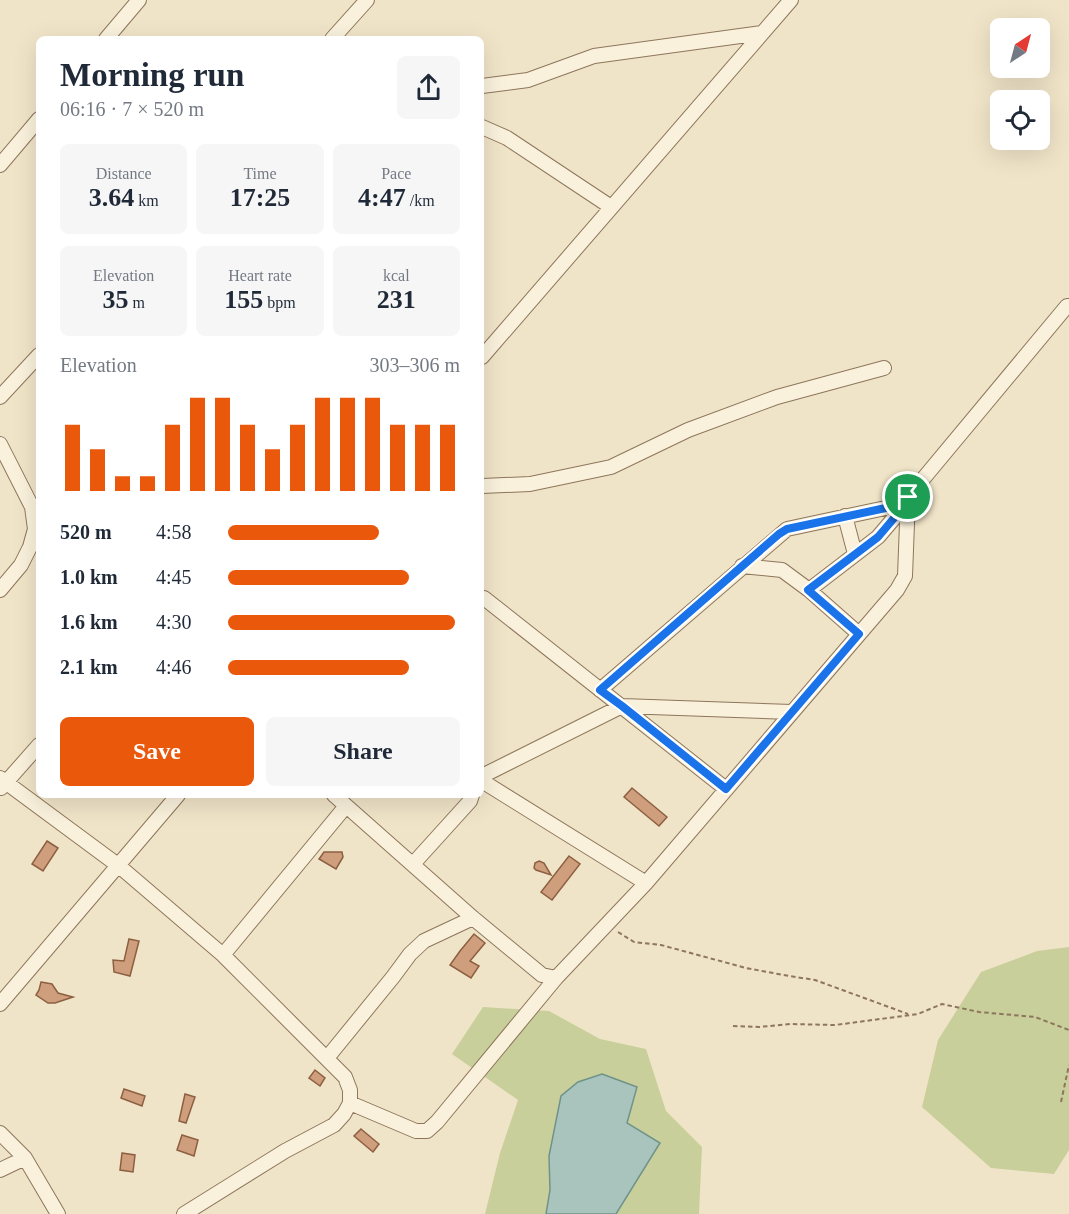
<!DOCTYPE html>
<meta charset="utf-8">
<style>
body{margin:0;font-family:"Times New Roman",serif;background:#f6f6f7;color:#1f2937;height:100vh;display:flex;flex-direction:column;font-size:22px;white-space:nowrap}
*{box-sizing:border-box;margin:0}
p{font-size:20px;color:#747a83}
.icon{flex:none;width:33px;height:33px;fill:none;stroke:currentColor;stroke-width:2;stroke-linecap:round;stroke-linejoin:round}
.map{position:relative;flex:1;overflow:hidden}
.panel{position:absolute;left:36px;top:36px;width:448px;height:762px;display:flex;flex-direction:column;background:#fff;border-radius:9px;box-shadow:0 6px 24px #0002}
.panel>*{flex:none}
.needle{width:39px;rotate:36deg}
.fabs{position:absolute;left:990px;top:18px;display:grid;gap:12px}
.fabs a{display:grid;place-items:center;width:60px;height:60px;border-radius:9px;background:#fff;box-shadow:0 6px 24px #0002;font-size:30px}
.pin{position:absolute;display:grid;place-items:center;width:51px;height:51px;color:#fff;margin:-26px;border:3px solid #fff;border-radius:50%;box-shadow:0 2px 6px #0007}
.round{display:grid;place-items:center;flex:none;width:63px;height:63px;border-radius:9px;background:#f6f6f7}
.head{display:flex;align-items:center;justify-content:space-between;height:102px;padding:0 24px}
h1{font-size:33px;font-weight:600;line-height:45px}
.stats{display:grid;grid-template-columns:repeat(3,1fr);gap:9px;height:102px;padding:6px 24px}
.stats div{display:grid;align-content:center;border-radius:9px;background:#f6f6f7;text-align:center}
.stats b{font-size:26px;font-weight:600}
.stats small{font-size:16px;font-weight:400}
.stats p{font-size:16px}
.chart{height:168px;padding:12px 24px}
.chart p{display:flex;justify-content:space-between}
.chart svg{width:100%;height:108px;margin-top:6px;stroke:#ea580c;stroke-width:6}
.primary-button{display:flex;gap:12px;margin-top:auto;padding:12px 24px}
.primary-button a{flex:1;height:69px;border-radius:9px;background:#ea580c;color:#fff;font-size:24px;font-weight:600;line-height:69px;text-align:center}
.primary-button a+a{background:#f6f6f7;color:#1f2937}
ul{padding:0 24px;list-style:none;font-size:20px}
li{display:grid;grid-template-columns:96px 72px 1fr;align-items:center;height:45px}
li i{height:15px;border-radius:8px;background:#ea580c}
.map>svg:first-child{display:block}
.green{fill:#c9cf9b}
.water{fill:#a9c4bc;stroke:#6f938a;stroke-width:1.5}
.building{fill:#cf9f7d;stroke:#8d5f41;stroke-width:1.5}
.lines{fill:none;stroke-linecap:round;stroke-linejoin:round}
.minor-casing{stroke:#8d765c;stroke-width:16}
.path{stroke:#8d765c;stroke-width:2;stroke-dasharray:4.5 3;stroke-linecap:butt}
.minor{stroke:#faf1dc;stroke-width:14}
.route-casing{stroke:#fff;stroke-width:12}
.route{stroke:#1a73e8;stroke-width:8}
</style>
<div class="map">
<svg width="1069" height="1214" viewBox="0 0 1069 1214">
<rect width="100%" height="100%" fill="#f0e4c8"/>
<path class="green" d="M1069,947v203l-15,24 -63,-6 -69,-61 16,-67 43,-68 56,-21z
M483,1007l66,4 51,28 46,10 20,62 36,36 -3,67h-83l44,-71 -111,13 1,34 -4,24h-61l15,-61 18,-53 -66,-46z"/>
<path class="water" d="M602,1074l35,13 -10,36 33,20 -44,71h-70l4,-24 -1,-34 12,-60 17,-14z"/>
<path class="building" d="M632,788l35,29 -8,9 -35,-29z
M47,841l11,7 -15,23 -11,-7z
M324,852h18l1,5 -7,12 -17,-10z
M569,856l11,8 -28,36 -11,-8z
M539,861l5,2 7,12 -15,-5 -2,-2 1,-5z
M474,934l11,9 -15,18 9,5 -8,12 -21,-13 10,-14z
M129,939l10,2 -9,35 -16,-4 -1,-12 11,1z
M41,982l11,2 6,9 15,4 -18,6h-7l-12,-8 3,-5z
M315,1070l10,8 -5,8 -11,-8z
M124,1089l21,7 -3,10 -21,-8z
M185,1094l10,3 -9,26 -7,-2z
M361,1129l18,15 -6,8 -19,-16z
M182,1135l16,5 -4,16 -17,-6z
M122,1153l13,2 -2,17 -13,-2z"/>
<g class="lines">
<g class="minor-casing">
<path id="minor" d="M106,39l33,-39
M332,39l35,-39
M482,86l46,-6 66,-24 168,-23
M482,127l25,11 104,69
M0,165l39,-46
M482,357l309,-357
M0,397l39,-42
M0,444l32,63 3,22 -5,18 -9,18 -21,25
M482,486l48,-2 81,-17 77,-37 89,-33 107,-29
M845,516l10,38
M742,566l40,4 27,20 50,44
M809,590l69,-53 17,-20 13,-20 159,-191h2
M484,598l242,191
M600,690l187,-161 108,-23 11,-8
M482,776l140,-70 170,6
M0,778l119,88 104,89 122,122 5,13v13l-6,11 -10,11 -49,26 -101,63
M482,781l164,102
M1,788l38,-43
M334,795l139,123 69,57 14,3
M413,864l57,-63 2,-6
M223,955l123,-149
M0,1004l178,-209
M327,1058l66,-81 17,-23 14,-13 49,-23
M350,1103l66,28h11l10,-9 119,-144 90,-95 251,-293 8,-14 3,-79
M0,1133l25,25 33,56
M0,1170l25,-12"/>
</g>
<path class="path" d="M618,932l16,10 27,3 85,23 43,8 26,4 93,34
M733,1026l26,1 31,-3 45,1 83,-11 24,-10 37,8 56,5 34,13
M1061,1102l8,-37"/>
<use href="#minor" class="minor"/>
</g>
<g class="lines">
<g class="route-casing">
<path id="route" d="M908,497l-13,20 -17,20 -70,53 51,44 -133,155 -104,-83 -22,-16 179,-156 8,-5 108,-23z"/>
</g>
<use href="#route" class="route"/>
</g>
</svg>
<div class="fabs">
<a><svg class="needle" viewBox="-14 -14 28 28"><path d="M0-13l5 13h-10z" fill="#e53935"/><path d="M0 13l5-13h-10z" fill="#747a83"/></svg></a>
<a><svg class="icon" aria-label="locate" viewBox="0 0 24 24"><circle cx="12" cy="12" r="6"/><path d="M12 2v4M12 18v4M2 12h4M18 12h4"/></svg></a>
</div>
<div class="pin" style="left:908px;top:497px;background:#1e9e55"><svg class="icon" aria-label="arrive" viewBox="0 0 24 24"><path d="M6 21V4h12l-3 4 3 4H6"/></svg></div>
<section class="panel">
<div class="head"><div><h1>Morning run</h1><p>06:16 · 7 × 520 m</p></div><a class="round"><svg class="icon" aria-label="share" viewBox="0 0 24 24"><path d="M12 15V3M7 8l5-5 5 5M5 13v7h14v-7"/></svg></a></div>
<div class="stats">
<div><p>Distance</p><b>3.64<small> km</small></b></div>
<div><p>Time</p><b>17:25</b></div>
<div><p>Pace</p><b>4:47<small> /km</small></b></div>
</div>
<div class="stats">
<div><p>Elevation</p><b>35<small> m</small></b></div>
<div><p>Heart rate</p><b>155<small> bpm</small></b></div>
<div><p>kcal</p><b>231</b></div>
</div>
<div class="chart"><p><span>Elevation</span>303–306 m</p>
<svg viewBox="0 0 160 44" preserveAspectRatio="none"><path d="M5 44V17M15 44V27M25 44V38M35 44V38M45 44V17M55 44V6M65 44V6M75 44V17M85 44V27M95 44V17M105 44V6M115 44V6M125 44V6M135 44V17M145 44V17M155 44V17"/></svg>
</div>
<ul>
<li><b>520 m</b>4:58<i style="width:65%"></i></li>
<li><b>1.0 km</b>4:45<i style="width:78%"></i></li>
<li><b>1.6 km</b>4:30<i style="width:98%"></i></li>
<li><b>2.1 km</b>4:46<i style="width:78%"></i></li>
</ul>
<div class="primary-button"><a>Save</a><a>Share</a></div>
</section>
</div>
